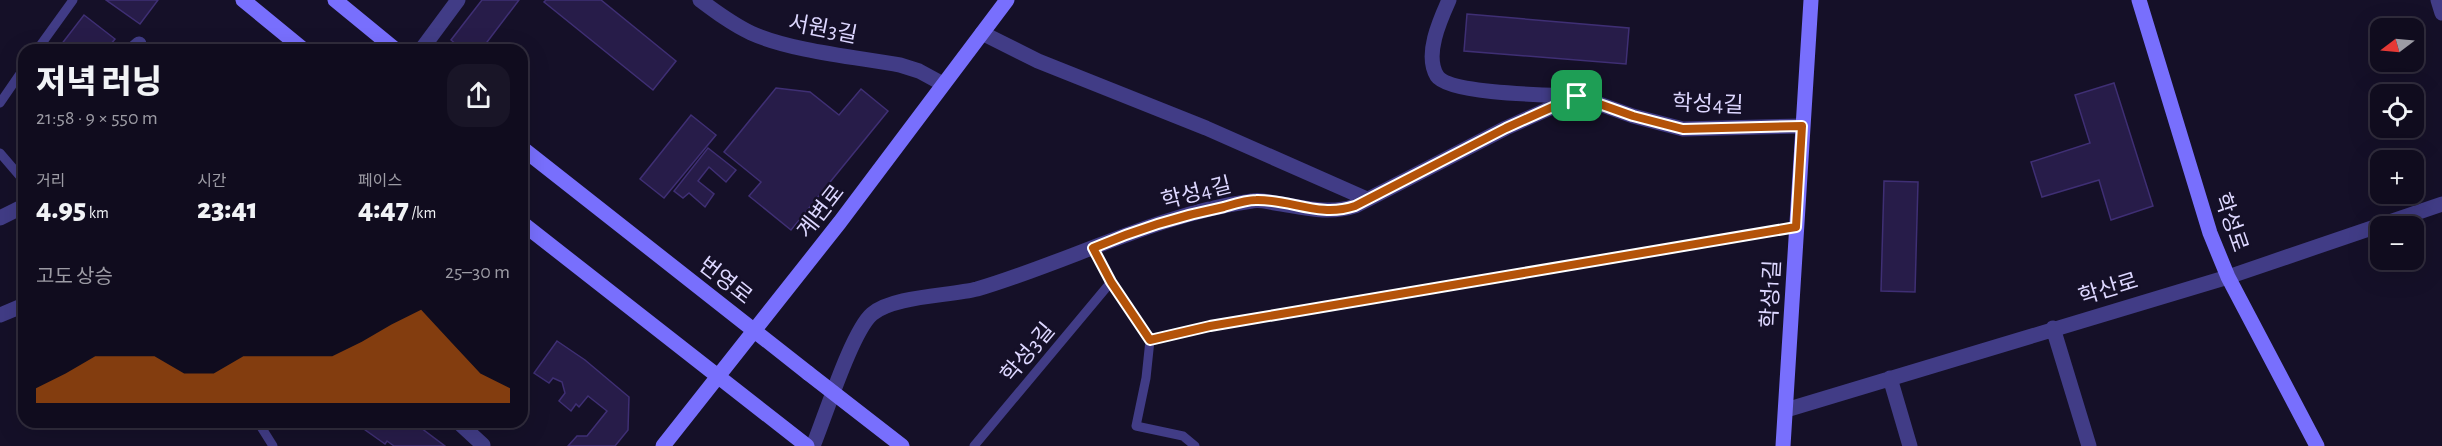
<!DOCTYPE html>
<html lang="ko">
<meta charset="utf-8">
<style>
body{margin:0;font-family:"Alegreya Sans","Noto Sans KR",sans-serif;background:#191527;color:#f1f3f6;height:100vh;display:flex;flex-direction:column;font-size:22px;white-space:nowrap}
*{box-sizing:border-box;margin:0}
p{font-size:20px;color:#9c9ba4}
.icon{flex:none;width:33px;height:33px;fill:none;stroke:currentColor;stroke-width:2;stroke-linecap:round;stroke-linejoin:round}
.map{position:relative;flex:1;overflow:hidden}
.details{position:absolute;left:18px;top:44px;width:510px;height:384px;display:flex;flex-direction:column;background:#100c1e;border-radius:18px;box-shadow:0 6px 24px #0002,0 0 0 2px #302c3c}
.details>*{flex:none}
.needle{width:39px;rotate:254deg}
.tools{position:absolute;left:2370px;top:18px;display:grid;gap:12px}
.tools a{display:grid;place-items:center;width:54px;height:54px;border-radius:12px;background:#100c1e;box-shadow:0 6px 24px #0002,0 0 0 2px #302c3c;font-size:30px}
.pin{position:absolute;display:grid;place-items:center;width:51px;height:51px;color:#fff;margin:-26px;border-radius:12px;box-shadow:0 3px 9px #0006}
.round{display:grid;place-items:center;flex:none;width:63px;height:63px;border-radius:18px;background:#191527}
.overview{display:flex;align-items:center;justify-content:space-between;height:102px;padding:0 18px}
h1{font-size:33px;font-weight:800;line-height:45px}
.stats{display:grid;grid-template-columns:repeat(3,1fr);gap:9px;height:102px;padding:6px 18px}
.stats div{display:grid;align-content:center}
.stats b{font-size:30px;font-weight:800}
.stats small{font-size:16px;font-weight:400}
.stats p{font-size:16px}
.chart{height:168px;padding:12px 18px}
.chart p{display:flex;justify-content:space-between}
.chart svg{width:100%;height:108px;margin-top:6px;fill:#b45309;opacity:.7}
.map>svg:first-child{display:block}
.building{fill:#271c49;stroke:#3f2f74;stroke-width:1.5}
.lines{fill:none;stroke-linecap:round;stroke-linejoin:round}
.lane{stroke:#413c86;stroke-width:9}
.street{stroke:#413c86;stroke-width:15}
.secondary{stroke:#786ffd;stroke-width:15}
.secondary-bridge{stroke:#786ffd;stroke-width:15}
.route-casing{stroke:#fff;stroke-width:12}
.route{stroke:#b45309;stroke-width:8}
.labels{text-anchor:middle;stroke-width:5;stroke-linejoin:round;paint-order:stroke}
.street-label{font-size:22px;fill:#ddd7ff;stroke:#151028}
</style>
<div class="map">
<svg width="2442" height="446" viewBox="0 0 2442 446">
<rect width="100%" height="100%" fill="#151028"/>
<path class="building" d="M106,0h52l-18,24z
M482,0h37l-38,50h-18l-12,-10z
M546,0h55l75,61 -23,29 -109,-88z
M1467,14l162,14 -3,36 -162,-13z
M84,15l31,24 -9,11h-49z
M2114,83l39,123 -42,14 -12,-40 -57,17 -11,-35 59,-19 -15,-48z
M776,88l34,4 29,23 22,-26 27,22 -97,119 -42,-34 12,-14 -37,-30z
M691,115l25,20 -52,63 -24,-19z
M708,148l28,22 -10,12 -17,-15 -11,14 16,13 -9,13 -16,-14 -6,5 -9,-7z
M1884,181l34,1 -3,110 -34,-1z
M557,341l28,19 44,37 -1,33 -13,16h-47l9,-10h10l20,-25 -19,-15 -9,11 -3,-3 -5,7 -12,-10 6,-8 -3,-11 -9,-4 -4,5 -15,-10z
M354,422h59l32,24h-51l-7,-5 -2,3z"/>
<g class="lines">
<path class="lane" d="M37,50l36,-50
M0,103l24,-35
M0,153l24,28
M1093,248l18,34 39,58 -4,38 -10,48 47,10 12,10
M1150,340l60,-14 586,-99
M258,422l15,24
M974,446l137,-164"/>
<path class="street" d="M700,0c16,12 32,24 51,33 40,18 104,24 149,32l19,6 24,13
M1449,0c-9,20 -25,55 -12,76 12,18 113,19 137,20
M2438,0l4,13
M982,33l56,28 168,67 161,71
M132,50l7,-6
M421,50l37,-50
M0,218l24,-12
M0,315l24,-10
M2053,328l36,118
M1890,378l20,68
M1786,410l442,-133 214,-73
M458,422l25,23
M813,446c12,-29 39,-115 59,-132 21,-18 77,-18 105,-25 92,-27 179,-75 275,-88 8,-2 16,1 23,2 27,4 53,12 80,3l151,-78 71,-32 56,20 50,13 119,-3"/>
<path class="secondary" d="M243,0l61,50
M335,0l61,50
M2139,0l71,233 18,44 89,169
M522,148l286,225
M522,223l285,223
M663,446l177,-224 167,-222
M1783,446l28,-446"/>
<path class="secondary-bridge" d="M808,373l94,73"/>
</g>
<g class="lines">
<g class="route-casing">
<path id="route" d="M1577,96l56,20 50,13 119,-3 -6,101 -586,99 -60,14 -39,-58 -18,-34c42,-18 86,-32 131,-41 10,-3 22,-7 32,-7 35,-1 63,18 99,6l151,-78z"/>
</g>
<use href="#route" class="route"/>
</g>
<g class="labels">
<g class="street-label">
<text transform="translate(823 28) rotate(11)" y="8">서원3길</text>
<text transform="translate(1708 103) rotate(2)" y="8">학성4길</text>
<text transform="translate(1196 192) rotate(-14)" y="8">학성4길</text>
<text transform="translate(820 211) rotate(-52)" y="8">계변로</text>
<text transform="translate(2232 222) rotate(71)" y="8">학성로</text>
<text transform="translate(726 280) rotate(38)" y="8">번영로</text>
<text transform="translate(2108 288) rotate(-17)" y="8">학산로</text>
<text transform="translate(1770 294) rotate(-87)" y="8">학성1길</text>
<text transform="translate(1027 352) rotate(-50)" y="8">학성3길</text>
</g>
</g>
</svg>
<div class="tools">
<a><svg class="needle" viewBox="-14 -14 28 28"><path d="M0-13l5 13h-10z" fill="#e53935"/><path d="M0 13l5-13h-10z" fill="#9c9ba4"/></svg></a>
<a><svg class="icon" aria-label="locate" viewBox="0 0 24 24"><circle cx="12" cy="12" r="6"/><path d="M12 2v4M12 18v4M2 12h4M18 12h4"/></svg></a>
<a>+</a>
<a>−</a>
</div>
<div class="pin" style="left:1577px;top:96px;background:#1e9e55"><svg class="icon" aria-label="arrive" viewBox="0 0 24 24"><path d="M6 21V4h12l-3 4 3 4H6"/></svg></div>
<section class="details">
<div class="overview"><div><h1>저녁 러닝</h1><p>21:58 · 9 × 550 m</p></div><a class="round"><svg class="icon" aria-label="share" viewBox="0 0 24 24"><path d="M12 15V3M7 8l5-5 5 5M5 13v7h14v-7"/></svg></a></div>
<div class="stats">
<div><p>거리</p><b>4.95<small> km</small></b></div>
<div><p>시간</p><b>23:41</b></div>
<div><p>페이스</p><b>4:47<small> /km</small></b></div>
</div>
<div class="chart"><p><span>고도 상승</span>25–30 m</p>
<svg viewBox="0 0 160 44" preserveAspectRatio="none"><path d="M0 44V38L10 32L20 25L30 25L40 25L50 32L60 32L70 25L80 25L90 25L100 25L110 19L120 12L130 6L140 19L150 32L160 38V44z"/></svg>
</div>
</section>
</div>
